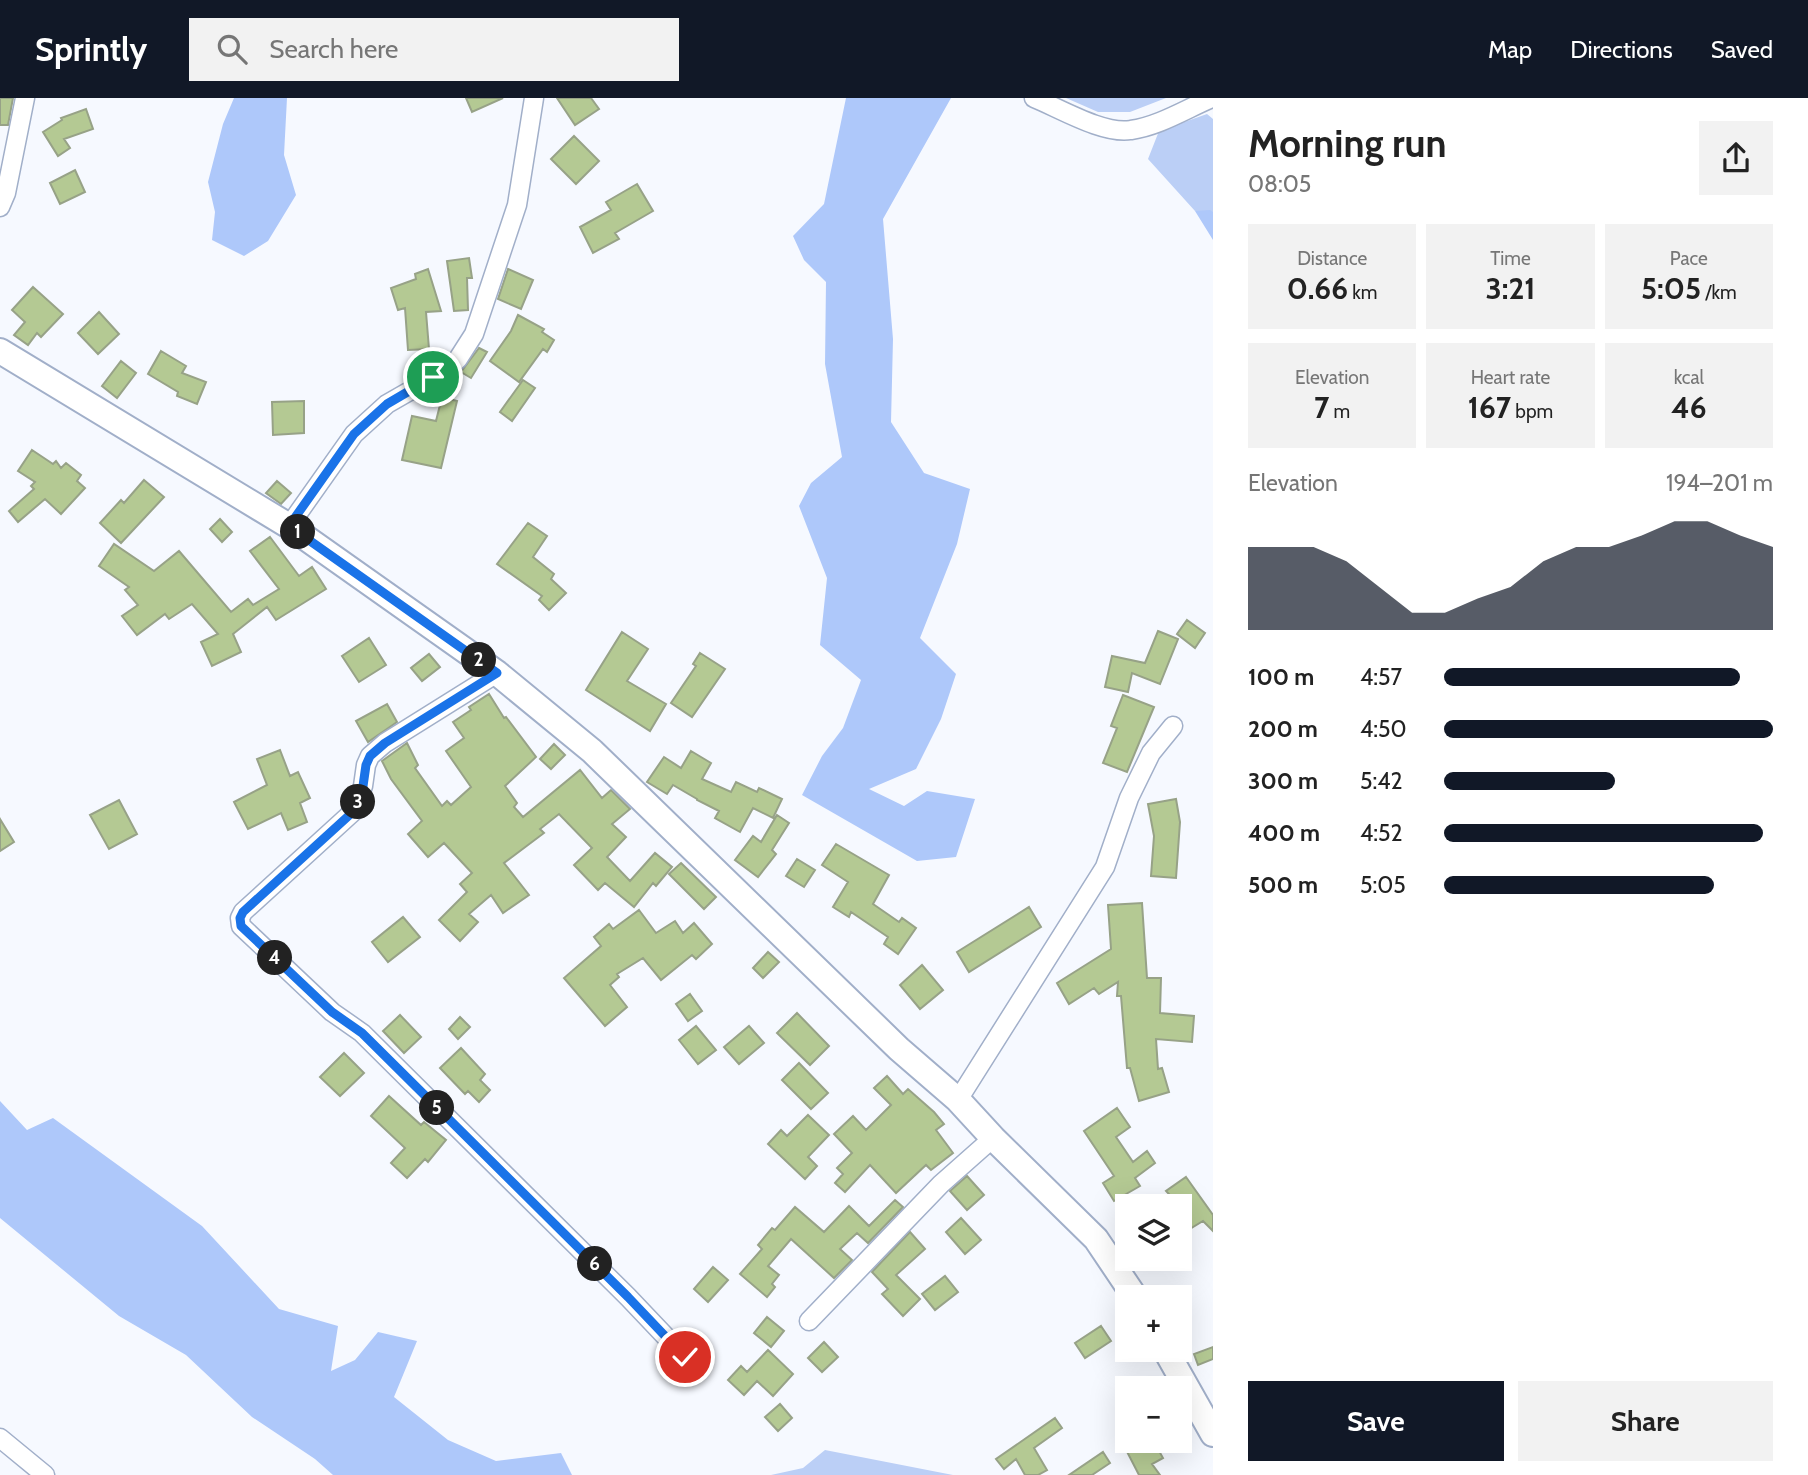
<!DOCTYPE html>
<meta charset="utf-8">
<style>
body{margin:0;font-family:Cabin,sans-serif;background:#f2f2f2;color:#222;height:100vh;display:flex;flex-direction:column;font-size:26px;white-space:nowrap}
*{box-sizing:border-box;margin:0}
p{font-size:23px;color:#767676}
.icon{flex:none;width:38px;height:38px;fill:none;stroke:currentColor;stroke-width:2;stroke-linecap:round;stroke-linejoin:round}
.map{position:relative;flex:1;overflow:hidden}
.sheet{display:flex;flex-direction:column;background:#fff;width:595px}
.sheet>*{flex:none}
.tools{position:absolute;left:1115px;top:1096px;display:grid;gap:14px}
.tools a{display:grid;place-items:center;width:77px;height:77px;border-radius:0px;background:#fff;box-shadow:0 7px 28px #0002;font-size:35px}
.pin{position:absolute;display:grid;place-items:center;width:60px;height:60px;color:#fff;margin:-30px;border:4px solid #fff;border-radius:50%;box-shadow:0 2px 7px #0007}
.km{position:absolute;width:35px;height:35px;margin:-18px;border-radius:50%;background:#222;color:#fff;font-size:19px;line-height:35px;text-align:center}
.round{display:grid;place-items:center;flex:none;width:74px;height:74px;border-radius:0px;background:#f2f2f2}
.headline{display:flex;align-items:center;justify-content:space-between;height:119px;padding:0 35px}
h1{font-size:38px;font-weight:700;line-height:52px}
.stats{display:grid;grid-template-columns:repeat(3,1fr);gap:10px;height:119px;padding:7px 35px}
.stats div{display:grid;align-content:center;border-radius:0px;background:#f2f2f2;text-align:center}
.stats b{font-size:30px;font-weight:700}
.stats small{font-size:19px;font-weight:400}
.stats p{font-size:19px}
.chart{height:196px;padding:14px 35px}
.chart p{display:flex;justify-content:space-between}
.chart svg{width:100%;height:126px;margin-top:7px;fill:#111827;opacity:.7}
.action{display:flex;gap:14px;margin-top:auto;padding:14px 35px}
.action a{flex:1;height:80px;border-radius:0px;background:#111827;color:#fff;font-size:28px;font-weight:700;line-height:80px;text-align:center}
.action a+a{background:#f2f2f2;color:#222}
ul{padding:0 35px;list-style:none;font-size:23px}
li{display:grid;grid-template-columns:112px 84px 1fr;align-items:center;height:52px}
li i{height:18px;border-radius:9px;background:#111827}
header{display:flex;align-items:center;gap:42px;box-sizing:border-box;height:98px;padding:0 35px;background:#111827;color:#fff}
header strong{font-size:33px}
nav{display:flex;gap:38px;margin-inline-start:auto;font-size:24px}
.search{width:490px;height:63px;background:#f2f2f2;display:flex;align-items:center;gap:18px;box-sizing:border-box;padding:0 24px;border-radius:0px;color:#767676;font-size:26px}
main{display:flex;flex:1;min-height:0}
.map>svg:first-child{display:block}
.green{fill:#bbcff6}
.forest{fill:#aec8fa}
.building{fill:#b4c993;stroke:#97a287;stroke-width:2}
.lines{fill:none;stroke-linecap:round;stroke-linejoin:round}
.street-casing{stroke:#a1afc9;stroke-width:21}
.secondary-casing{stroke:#a1afc9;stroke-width:28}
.street{stroke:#fff;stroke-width:18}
.secondary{stroke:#fff;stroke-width:24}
.route-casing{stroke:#fff;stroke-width:14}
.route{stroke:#1a73e8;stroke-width:9}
</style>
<header>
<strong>Sprintly</strong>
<div class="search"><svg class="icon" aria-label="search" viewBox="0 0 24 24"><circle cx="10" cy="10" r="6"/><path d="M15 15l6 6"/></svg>Search here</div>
<nav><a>Map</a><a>Directions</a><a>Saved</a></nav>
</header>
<main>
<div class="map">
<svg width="1213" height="1377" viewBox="0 0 1213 1377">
<rect width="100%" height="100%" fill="#f6f9ff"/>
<path class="green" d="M1066,0h100l-36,14h-32z
M1207,16l6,5v93l-18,-1 -47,-52 11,-28z
M825,1352l128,25h-182l32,-7z"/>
<path class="forest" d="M234,0h53l-3,57 12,40 -28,46 -24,15 -32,-16 3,-28 -7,-30 15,-58z
M846,0h105l-68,121 10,120 -2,83 33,51 46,16 -13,55 -37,94 36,36 -15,45 -25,50 -47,20 35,17 23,-15 48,8 -19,58 -39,4 -115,-66 20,-39 21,-28 18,-48 -41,-35 7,-67 -28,-72 12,-23 31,-26 -17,-93 1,-82 -22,-22 -11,-24 31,-32z
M1210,112l3,2v28l-18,-29z
M0,1003l27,29 26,-12 149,108 77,83 59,17 -7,45 24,-11 23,-28 39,9 -23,56 54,43 48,21 65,-8 11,22h-239l-18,-16 -63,-42 -66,-62 -67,-39 -119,-98z"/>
<path class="building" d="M0,0h13l-5,27h-8z
M466,0h37l-31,14z
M557,0h34l8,11 -24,16z
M86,11l7,20 -29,10 6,9 -12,8 -15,-24 19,-12 -1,-2z
M574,38l25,25 -23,23 -25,-25z
M75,72l10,22 -25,12 -10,-21z
M637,86l16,27 -38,22 4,6 -26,14 -13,-26 31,-17 -5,-8z
M469,160l3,20h-5l1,32 -14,1 -7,-50z
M428,171l13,42 -15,1 3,37 -21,1 -3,-42 -7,2 -7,-22 25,-9 -1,-5z
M508,171l25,11 -12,29 -23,-10z
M33,189l30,27 -22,23 -4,-4 -9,12 -14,-10 11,-13 -13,-12z
M99,214l20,22 -21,20 -20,-21z
M518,217l26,14 -2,3 12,8 -7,12 -4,-3 -24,33 -29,-21 21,-30z
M479,250l8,4 -16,26 -10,-6z
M161,253l25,15 -4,7 24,9 -9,22 -20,-8 1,-4 -30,-18z
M121,263l15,12 -19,25 -15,-12z
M523,282l12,8 -23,33 -12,-9z
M442,299l15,4 -16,67 -39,-8 10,-44 24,5z
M304,303v32l-31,2 -1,-33z
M32,352l21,14 3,-3 5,7 5,-5 15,12 -4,6 8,7 -24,26 -16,-15 -27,23 -9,-11 25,-22 -3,-3 4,-4 -17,-11z
M144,382l20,17 -43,46 -21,-20 21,-23 3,3z
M277,383l14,12 -10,11 -15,-11z
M220,421l12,13 -10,10 -12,-13z
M528,425l19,13 -14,21 21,17 -3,5 15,14 -17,17 -10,-10 3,-4 -45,-32z
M270,439l29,39 13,-9 14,22 -50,31 -9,-13 -34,27 8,18 -29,14 -11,-24 17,-8 -26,-30 -23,15 -4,-5 -28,21 -15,-19 16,-11 -13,-15 4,-3 -30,-21 15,-22 40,27 25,-20 52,61 17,-13 5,6 26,-16 -29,-38z
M1187,522l18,13 -10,15 -18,-14z
M1158,533l20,8 -18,45 -28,-11 -4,19 -23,-5 7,-31 33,7z
M622,534l26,17 -21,32 39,23 -16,27 -64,-41z
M369,540l17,27 -27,17 -17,-26z
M700,555l25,16 -33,48 -21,-14 25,-37 -3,-2z
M429,556l11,13 -18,14 -11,-13z
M489,596l15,24 2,-1 30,40 -31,29 12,17 -3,4 9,10 57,-47 22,28 9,-8 19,19 -18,15 14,13 -19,20 23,24 25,-28 17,14 -16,19 -3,-3 -19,24 -29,-24 -7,7 -24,-25 18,-17 -33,-34 -19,15 4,4 -40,30 25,32 -26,18 -12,-18 -22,19 9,8 -18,19 -21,-21 28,-28 -7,-8 12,-11 -28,-30 -16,14 -20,-23 14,-13 -31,-42 -9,-18 25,-18 11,22 -3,3 27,38 5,-5 4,4 20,-18 -25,-36 18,-13 -11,-16 18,-12 -2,-3z
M1123,597l31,12 -27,65 -24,-9 14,-35 -6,-2z
M387,606l10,18 -29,20 -12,-21z
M554,646l11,11 -14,14 -11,-10z
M280,652l10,26 8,-4 12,26 -10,5 7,19 -19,8 -7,-17 -33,16 -14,-27 33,-17 -10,-26z
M691,653l20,12 -9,16 29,13 5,-10 21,10 2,-4 23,11 -9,19 -20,-10 -13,24 -25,-14 4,-7 -22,-11v-1l-24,-14 -6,9 -20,-12 17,-25 17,11z
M1176,701l4,23 -4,56 -25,-2 3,-40 -6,-32z
M119,702l18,34 -28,15 -19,-34z
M777,717l12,8 -17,27 4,4 -18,23 -23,-17 18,-24 8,6z
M0,721l14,23 -14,9z
M836,746l53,31 -16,29 26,18 3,-4 14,10 -18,26 -14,-10 4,-7 -37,-25 -2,5 -16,-10 15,-25 -26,-17z
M797,761l18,11 -11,17 -18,-11z
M681,765l35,34 -12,12 -35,-35z
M1142,805l5,75h14l-1,35 34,3 -2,26 -36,-3 2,30 4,-1 7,24 -30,9 -9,-33h-3l-6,-72h-4l1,-14 -19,12 -5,-6 -25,16 -12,-21 54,-34 -3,-44z
M1029,809l12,20 -72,45 -12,-20z
M639,812l17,23 19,-12 8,12 11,-10 18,21 -16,15 -4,-4 -31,25 -18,-22 -26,16 2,3 -9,8 17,22 -22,19 -41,-48 37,-32 -7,-9 15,-13 4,5z
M403,819l17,20 -32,25 -16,-20z
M768,854l11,10 -16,16 -10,-10z
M922,867l21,25 -23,19 -20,-24z
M690,896l12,17 -14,10 -12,-17z
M797,915l32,33 -19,19 -33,-32z
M400,917l21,22 -17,16 -21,-22z
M460,919l10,10 -12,12 -9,-10z
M696,928l20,24 -18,14 -19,-24z
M749,928l15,17 -25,21 -15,-17z
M461,950l24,26 -5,6 10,10 -11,12 -11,-11 -3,3 -25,-26z
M344,955l20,20 -24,23 -20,-19z
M799,965l29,30 -17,16 -29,-29z
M887,978l16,18 5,-5 26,23 10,12 -8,6 17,23 -22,17 -5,-5 -30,28 -26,-28 -25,27 -10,-9 8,-9 -6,-6 15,-15 -18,-19 19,-18 13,14 25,-25 -17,-17z
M389,998l32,29 3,-3 22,18 -18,22 -3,-3 -18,19 -16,-15 14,-15 -34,-32z
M1117,1010l13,19 -14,10 17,25 14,-11 8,12 -20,15 5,8 -26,15 -11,-18 11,-7 -30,-45z
M808,1017l21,20 -21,22 9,9 -12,13 -37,-35 13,-14 6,6z
M967,1078l17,19 -17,15 -17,-19z
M1186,1079l27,38v16l-10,-10 -23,14v-29l-14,-15z
M895,1102l8,7 -35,36 -11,-10 -17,16 12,11 -18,18 -43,-39 -23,27 11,9 -7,9 3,3 -8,10 -27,-23 22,-25 -4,-4 14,-17 3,2 20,-23 29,25 25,-26 20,20z
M961,1120l20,22 -16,14 -19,-22z
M910,1134l15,17 -29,26 24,24 -17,17 -21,-22 6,-5 -16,-17z
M713,1169l15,13 -20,22 -14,-13z
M945,1178l13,16 -23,18 -13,-16z
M767,1219l17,14 -13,16 -17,-14z
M1101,1228l10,15 -26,17 -10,-15z
M824,1244l14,15 -16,15 -14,-14z
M1213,1249v12l-15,6 -4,-11z
M768,1252l25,24 -20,22 -16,-15 -13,14 -16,-15 13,-14 6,6z
M780,1306l12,14 -14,13 -13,-14z
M1055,1320l7,10 -28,20 13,22 -9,5h-13l-9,-16 -12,10 -8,-10z
M1121,1342h32l10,18 -11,6 8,11h-21z
M1103,1354l7,11 -18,12h-23z"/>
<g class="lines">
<g class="street-casing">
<path id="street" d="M1034,0c25,10 70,37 97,32 28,-4 55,-21 81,-32
M0,109l6,-14 19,-95
M289,428l65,-92 33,-30 61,-35 10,-10 16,-25 43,-129 17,-107
M497,575l-112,70 -15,13 -4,9 -3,21 -8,24 -112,102 -3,6 1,8 91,86 30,21 266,264 57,60
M958,1002l147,-233 24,-69 22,-45 22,-27
M809,1223l132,-137 52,-46
M0,1340l45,37"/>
</g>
<g class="secondary-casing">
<path id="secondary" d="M0,253l289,175 208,147 95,78 307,298 59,51 35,38 103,101 39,58
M1165,1251l48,85"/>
</g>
<use href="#street" class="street"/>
<use href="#secondary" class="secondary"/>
</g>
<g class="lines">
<g class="route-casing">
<path id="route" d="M433,279l-46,27 -33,30 -65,92 208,147 -112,70 -15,13 -4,9 -3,21 -8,24 -112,102 -3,6 1,8 91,86 30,21 266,264 57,60"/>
</g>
<use href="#route" class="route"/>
</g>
</svg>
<div class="tools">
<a><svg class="icon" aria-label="layers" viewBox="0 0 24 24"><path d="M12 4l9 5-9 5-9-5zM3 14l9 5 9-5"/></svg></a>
<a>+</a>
<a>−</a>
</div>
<div class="pin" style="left:433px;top:279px;background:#1e9e55"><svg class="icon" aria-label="arrive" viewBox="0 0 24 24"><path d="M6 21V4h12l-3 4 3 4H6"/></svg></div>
<div class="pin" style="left:685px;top:1259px;background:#d93025"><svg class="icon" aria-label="check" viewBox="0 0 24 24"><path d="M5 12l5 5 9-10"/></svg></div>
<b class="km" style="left:298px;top:434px">1</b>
<b class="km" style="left:479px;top:562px">2</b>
<b class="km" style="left:358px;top:704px">3</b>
<b class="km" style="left:275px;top:860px">4</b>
<b class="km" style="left:437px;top:1010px">5</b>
<b class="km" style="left:595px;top:1166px">6</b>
</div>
<section class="sheet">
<div class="headline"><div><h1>Morning run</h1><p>08:05</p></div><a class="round"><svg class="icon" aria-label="share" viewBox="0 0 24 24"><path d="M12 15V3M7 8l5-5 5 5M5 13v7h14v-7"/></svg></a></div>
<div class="stats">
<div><p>Distance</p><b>0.66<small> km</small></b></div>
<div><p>Time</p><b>3:21</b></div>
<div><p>Pace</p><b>5:05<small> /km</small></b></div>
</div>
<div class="stats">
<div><p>Elevation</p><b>7<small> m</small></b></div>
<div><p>Heart rate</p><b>167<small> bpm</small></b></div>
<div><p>kcal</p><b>46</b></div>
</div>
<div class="chart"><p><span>Elevation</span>194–201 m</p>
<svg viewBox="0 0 160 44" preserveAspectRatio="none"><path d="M0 44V15L10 15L20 15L30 20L40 29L50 38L60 38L70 33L80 29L90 20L100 15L110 15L120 11L130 6L140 6L150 11L160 15V44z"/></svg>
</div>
<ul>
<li><b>100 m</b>4:57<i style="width:90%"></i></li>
<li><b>200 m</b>4:50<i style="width:100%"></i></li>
<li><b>300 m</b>5:42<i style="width:52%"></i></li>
<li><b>400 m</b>4:52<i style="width:97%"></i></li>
<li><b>500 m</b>5:05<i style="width:82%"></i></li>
</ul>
<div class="action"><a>Save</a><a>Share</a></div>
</section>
</main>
